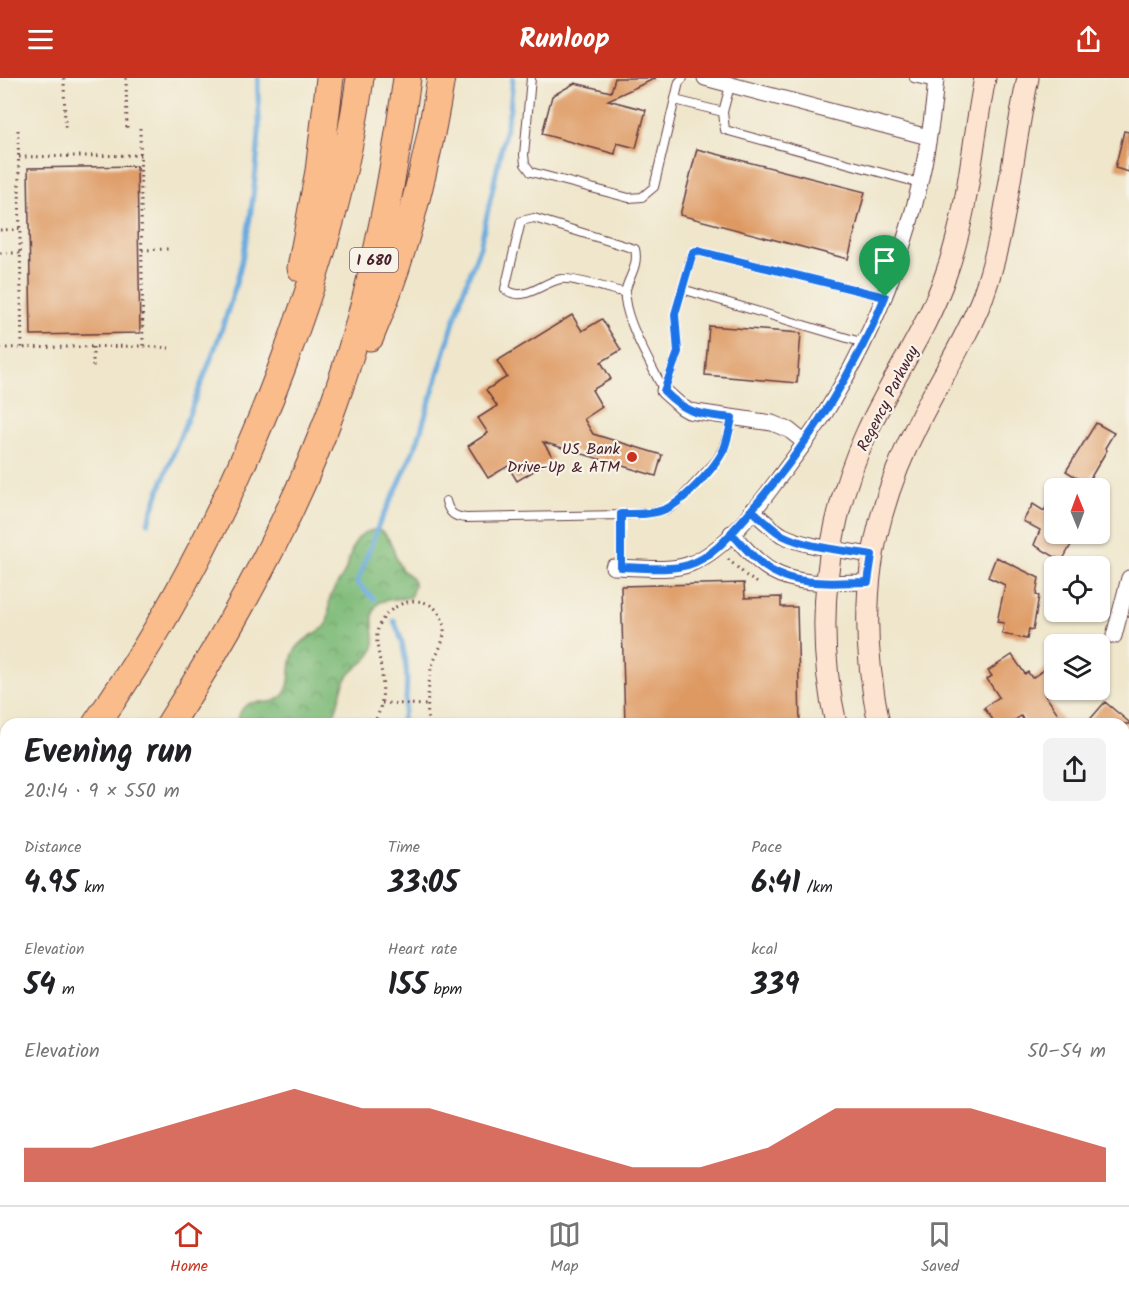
<!DOCTYPE html>
<meta charset="utf-8">
<style>
body{margin:0;font-family:Kalam,sans-serif;background:#f2f2f2;color:#202124;height:100vh;display:flex;flex-direction:column;font-size:22px;white-space:nowrap}
*{box-sizing:border-box;margin:0}
p{font-size:20px;color:#757577}
.icon{flex:none;width:33px;height:33px;fill:none;stroke:currentColor;stroke-width:2;stroke-linecap:round;stroke-linejoin:round}
.map{position:relative;flex:1;overflow:hidden}
.panel{position:absolute;left:0px;top:640px;width:1130px;height:488px;display:flex;flex-direction:column;background:#fff;border-radius:18px 18px 0 0;box-shadow:0 2px 4px #0004}
.panel>*{flex:none}
.needle{width:39px;rotate:359deg}
.buttons{position:absolute;left:1044px;top:400px;display:grid;gap:12px}
.buttons a{display:grid;place-items:center;width:66px;height:66px;border-radius:9px;background:#fff;box-shadow:0 2px 4px #0004;font-size:30px}
.pin{position:absolute;display:grid;place-items:center;width:51px;height:51px;color:#fff;margin:-62px -26px;border-radius:50% 50% 50% 0;rotate:-45deg;box-shadow:0 0 6px #0007}
.pin .icon{rotate:45deg}
.round{display:grid;place-items:center;flex:none;width:63px;height:63px;border-radius:9px;background:#f2f2f2}
.summary{display:flex;align-items:center;justify-content:space-between;height:102px;padding:0 24px}
h1{font-size:33px;font-weight:700;line-height:45px}
.figures{display:grid;grid-template-columns:repeat(3,1fr);gap:9px;height:102px;padding:6px 24px}
.figures div{display:grid;align-content:center}
.figures b{font-size:30px;font-weight:700}
.figures small{font-size:16px;font-weight:400}
.figures p{font-size:16px}
.chart{height:168px;padding:12px 24px}
.chart p{display:flex;justify-content:space-between}
.chart svg{width:100%;height:108px;margin-top:6px;fill:#c8321e;opacity:.7}
header{display:flex;justify-content:space-between;align-items:center;height:78px;padding:0 24px;background:#c8321e;color:#fff;font-size:27px;font-weight:700}
.menu{display:flex;justify-content:space-around;align-items:center;height:84px;border-top:2px solid #e0e0e0;background:#fff;font-size:16px;color:#757577}
.menu a{display:grid;justify-items:center;gap:3px}
.menu .active{color:#c8321e}
.map>svg:first-child{display:block}
.forest{fill:url(#forest-crowns);stroke:#656e52;stroke-width:1.5}
.pitch{fill:#a0dc8f;stroke:#757e5d;stroke-width:1.5}
.water{fill:url(#water-rules);stroke:#5a6484;stroke-width:1.5}
.lines{fill:none;stroke-linecap:round;stroke-linejoin:round}
.stream{stroke:#69aadd;stroke-width:5}
.building{fill:#de9962}
.lane-casing{stroke:#633d43;stroke-width:10}
.street-casing{stroke:#633d43;stroke-width:17}
.secondary-casing{stroke:#633d43;stroke-width:23}
.highway-casing{stroke:#633d43;stroke-width:29}
.path{stroke:#633d43;stroke-width:3;stroke-dasharray:1.5 4.5;stroke-linecap:butt}
.lane{stroke:#fff;stroke-width:8}
.street{stroke:#fff;stroke-width:15}
.secondary{stroke:#fde4d0;stroke-width:21}
.highway{stroke:#f9bc8a;stroke-width:27}
.route-casing{stroke:#fff;stroke-width:12}
.route{stroke:#1a73e8;stroke-width:8}
.poi-dot{fill:#c8321e;stroke:#f7f3e8;stroke-width:2}
.labels{text-anchor:middle;stroke-width:4.5;stroke-linejoin:round;paint-order:stroke}
.shield{fill:#f7f3e8;stroke:#7e5f64;stroke-width:1.5}
.shield-label{font-size:15px;font-weight:bold;fill:#4a1f2b}
.street-label{font-size:16px;fill:#4a1f2b;stroke:#f7f3e8}
.poi-label{font-size:16px;fill:#4a1f2b;stroke:#f7f3e8;text-anchor:end}
</style>
<header><svg class="icon" aria-label="menu" viewBox="0 0 24 24"><path d="M4 6h16M4 12h16M4 18h16"/></svg>Runloop<svg class="icon" aria-label="share" viewBox="0 0 24 24"><path d="M12 15V3M7 8l5-5 5 5M5 13v7h14v-7"/></svg></header>
<div class="map">
<svg width="1129" height="1127" viewBox="0 0 1129 1127">
<defs>
<pattern id="forest-crowns" width="20" height="18" patternUnits="userSpaceOnUse" patternTransform="scale(1.5)"><rect width="20" height="18" fill="#80bc7a"/><path d="M2 6a3 3 0 1 1 6 0M12 15a3 3 0 1 1 6 0" fill="none" stroke="#6b9864"/></pattern>
<pattern id="water-rules" width="6" height="5" patternUnits="userSpaceOnUse" patternTransform="scale(1.5)"><rect width="6" height="5" fill="#69aadd"/><path d="M0 2.5h6" fill="none" stroke="#588ab3"/></pattern>
</defs>
<rect width="100%" height="100%" fill="#f7f3e8"/>
<filter id="ink" filterUnits="userSpaceOnUse"><feTurbulence type="fractalNoise" baseFrequency=".0167" numOctaves="2"/><feDisplacementMap in="SourceGraphic" scale="12" xChannelSelector="R" yChannelSelector="G"/><feConvolveMatrix kernelMatrix="1 2 1 2 8 2 1 2 1" color-interpolation-filters="sRGB"/></filter>
<filter id="wash" filterUnits="userSpaceOnUse"><feTurbulence type="fractalNoise" baseFrequency=".008" numOctaves="4" result="noise"/><feDisplacementMap in="SourceGraphic" scale="24" xChannelSelector="R" yChannelSelector="G"/><feGaussianBlur stdDeviation="1.35" result="paint"/><feColorMatrix in="noise" values="0 0 0 0 0 0 0 0 0 0 0 0 0 0 0 0 0 1.4 0 .05"/><feComposite in="paint" operator="in"/></filter>
<g filter="url(#wash)">
<rect width="100%" height="100%" fill="#efe6cb"/>
<path class="forest" d="M379,451c15,10 13,25 22,39 3,6 11,7 13,14 1,6 -2,10 -4,15 -9,3 -25,1 -31,6 -12,9 -3,31 -5,44 -3,14 -20,19 -27,31 -9,12 -6,31 -19,46h-92c9,-37 31,-12 46,-28 12,-12 5,-30 12,-44 7,-13 21,-17 32,-26 4,-9 2,-18 4,-28 3,-11 12,-18 16,-29 7,-20 6,-37 33,-40z"/>
<path class="pitch" d="M658,1122h86v5h-86z"/>
<path class="water" d="M0,1101h6v21h469l1,5h-476z"/>
<g class="lines">
<path class="stream" d="M148,445c28,-86 70,-167 92,-254 11,-45 16,-91 19,-136 1,-18 -2,-37 -1,-55
M374,521l-17,-16 21,-57 21,-42 19,-44 45,-148 17,-45 30,-138 3,-31
M394,543c15,30 16,72 7,103"/>
</g>
<g id="blocks">
<path class="building" d="M615,0h41l-48,22 38,10 -10,38 -19,-5 -2,11 -73,-20 10,-38 23,-13 36,9z
M1124,53l5,1v40l-14,-4z
M697,71l168,43 -17,67 -168,-44z
M137,88l3,167 -109,2 -3,-167z
M572,237l10,16 20,-12 19,31 -20,12 10,17 -19,11 10,17 -18,12 9,15 69,21 -6,21 -113,-34 11,17 -37,22 -9,-15 -20,12 -20,-32 20,-13 -10,-15 19,-12 -11,-16 21,-13 -10,-16z
M709,248l92,7 -4,50 -92,-8z
M1096,345l18,10 -9,15 2,2 -20,34 -21,-13z
M1054,415v41h23l-15,27 -28,-16 6,-15 -17,-9 10,-17 11,7z
M996,479l43,21 -3,17 3,1 -6,34 -4,-1 -2,10 -25,-5 2,-11 -7,-1 8,-37 -17,-8z
M744,505l1,15 36,-1v10h16l3,117h-175l-4,-138z
M1012,577l13,19 3,-2 4,6 22,-15v25l-9,7 20,29h-39l-5,-8 -12,8h-13l-12,-16 15,-11 -12,-18 5,-3 -4,-5z
M1105,624l24,20v2h-43z"/>
</g>
</g>
<g filter="url(#ink)">
<use href="#blocks" fill-opacity="0" stroke="#633d43" stroke-width="1.5"/>
<g class="lines">
<g class="lane-casing">
<path id="lane" d="M531,0l-7,77 1,9 6,8 98,26 13,-1 12,-10 25,-105 4,-4
M914,0l22,5
M731,4l-8,30 2,18 194,53
M675,22l48,12
M682,211l182,54
M626,215c-14,-3 -54,-16 -65,-14 -19,3 -37,25 -56,10l16,-68 13,-3 101,31c5,20 -12,34 -10,50 3,27 27,67 39,92
M664,313l14,-39 -3,-38 18,-62 4,-1 188,46
M446,423c3,12 8,16 20,17l155,-3 29,-2 18,-4 9,-6 40,-43 10,-19 5,-23
M621,437v52"/>
</g>
<g class="street-casing">
<path id="street" d="M705,0l223,59
M664,313l18,16 7,4 83,12 17,7 16,13
M752,432c10,9 19,18 30,25 26,13 61,15 89,20
M731,455c13,13 25,29 41,38 28,16 66,11 97,11
M613,489c22,0 57,5 77,-3 34,-13 67,-56 88,-85 18,-24 37,-48 52,-74 60,-99 97,-212 106,-327
M1114,558l15,-58
M1124,859l5,-3
M1124,881l5,-9
M1124,905l5,1
M1124,1018l5,-2
M1039,1122l5,5
M963,1127l3,-5"/>
</g>
<g class="secondary-casing">
<path id="secondary" d="M836,646c-22,-96 -11,-202 31,-292 25,-54 60,-102 79,-158 23,-64 26,-131 39,-196
M879,646c-23,-112 -12,-201 40,-303 21,-42 47,-81 64,-125 25,-71 29,-145 45,-218
M848,1127l1,-5
M893,1127l1,-5"/>
</g>
<g class="highway-casing">
<path id="highway" d="M301,190l18,-97 11,-93
M370,259c35,-83 57,-171 71,-259
M96,646c78,-111 138,-230 186,-357 35,-94 65,-189 78,-289
M170,646c63,-100 123,-206 163,-318 38,-105 59,-218 74,-328
M0,767l6,-7
M0,856l6,-6"/>
</g>
<path class="path" d="M64,0l1,51
M126,0l1,50
M140,50l3,218
M18,52l4,218
M19,79l122,-2
M0,152l20,-1
M142,172l26,-1
M0,175h20
M93,269v23
M0,270l143,-2 26,2
M728,481l21,19 9,5
M382,625l46,2
M373,646c12,-18 11,-41 7,-62 -1,-9 -4,-18 -3,-28 1,-17 21,-33 38,-33 21,0 33,19 28,38 -3,11 -9,20 -12,30 -3,17 -4,38 -3,55
M1124,840l5,-5
M1124,1037l5,-2
M0,1075l6,2
M517,1122v5
M618,1122v5
M651,1122v5"/>
<use href="#lane" class="lane"/>
<use href="#street" class="street"/>
<use href="#secondary" class="secondary"/>
<use href="#highway" class="highway"/>
</g>
</g>
<g class="lines" filter="url(#ink)">
<g class="route-casing">
<path id="route" d="M885,219c-36,88 -90,166 -154,236 13,13 25,29 41,38 28,16 66,11 96,11l4,-27c-29,-5 -64,-7 -90,-20 -11,-7 -20,-16 -30,-25 -18,20 -37,47 -64,55 -21,6 -46,2 -67,2v-53c14,0 29,1 42,-4 19,-6 53,-43 61,-61 4,-10 6,-21 8,-31 -32,-4 -44,-3 -68,-27l14,-39 -3,-38 18,-62 4,-1 188,46"/>
</g>
<use href="#route" class="route"/>
</g>
<circle class="poi-dot" cx="632" cy="379" r="6"/>
<g class="labels">
<rect class="shield" x="350" y="170" width="48" height="24" rx="4.5"/>
<g class="shield-label">
<text x="374" y="187">I 680</text>
</g>
<g class="street-label">
<text transform="translate(887 320) rotate(-63)" y="6">Regency Parkway</text>
</g>
<g class="poi-label">
<text x="620" y="376">US Bank<tspan x="620" dy="18">Drive-Up &amp; ATM</tspan></text>
</g>
</g>
</svg>
<div class="buttons">
<a><svg class="needle" viewBox="-14 -14 28 28"><path d="M0-13l5 13h-10z" fill="#e53935"/><path d="M0 13l5-13h-10z" fill="#757577"/></svg></a>
<a><svg class="icon" aria-label="locate" viewBox="0 0 24 24"><circle cx="12" cy="12" r="6"/><path d="M12 2v4M12 18v4M2 12h4M18 12h4"/></svg></a>
<a><svg class="icon" aria-label="layers" viewBox="0 0 24 24"><path d="M12 4l9 5-9 5-9-5zM3 14l9 5 9-5"/></svg></a>
</div>
<div class="pin" style="left:885px;top:219px;background:#1e9e55"><svg class="icon" aria-label="arrive" viewBox="0 0 24 24"><path d="M6 21V4h12l-3 4 3 4H6"/></svg></div>
<section class="panel">
<div class="summary"><div><h1>Evening run</h1><p>20:14 · 9 × 550 m</p></div><a class="round"><svg class="icon" aria-label="share" viewBox="0 0 24 24"><path d="M12 15V3M7 8l5-5 5 5M5 13v7h14v-7"/></svg></a></div>
<div class="figures">
<div><p>Distance</p><b>4.95<small> km</small></b></div>
<div><p>Time</p><b>33:05</b></div>
<div><p>Pace</p><b>6:41<small> /km</small></b></div>
</div>
<div class="figures">
<div><p>Elevation</p><b>54<small> m</small></b></div>
<div><p>Heart rate</p><b>155<small> bpm</small></b></div>
<div><p>kcal</p><b>339</b></div>
</div>
<div class="chart"><p><span>Elevation</span>50–54 m</p>
<svg viewBox="0 0 160 44" preserveAspectRatio="none"><path d="M0 44V30L10 30L20 22L30 14L40 6L50 14L60 14L70 22L80 30L90 38L100 38L110 30L120 14L130 14L140 14L150 22L160 30V44z"/></svg>
</div>
</section>
</div>
<nav class="menu">
<a class="active"><svg class="icon" aria-label="home" viewBox="0 0 24 24"><path d="M3 11l9-7 9 7M6 9v11h12V9"/></svg>Home</a>
<a><svg class="icon" aria-label="map" viewBox="0 0 24 24"><path d="M3 6l6-2 6 2 6-2v14l-6 2-6-2-6 2zM9 4v14M15 6v14"/></svg>Map</a>
<a><svg class="icon" aria-label="saved" viewBox="0 0 24 24"><path d="M7 4h10v16l-5-4-5 4z"/></svg>Saved</a>
</nav>
